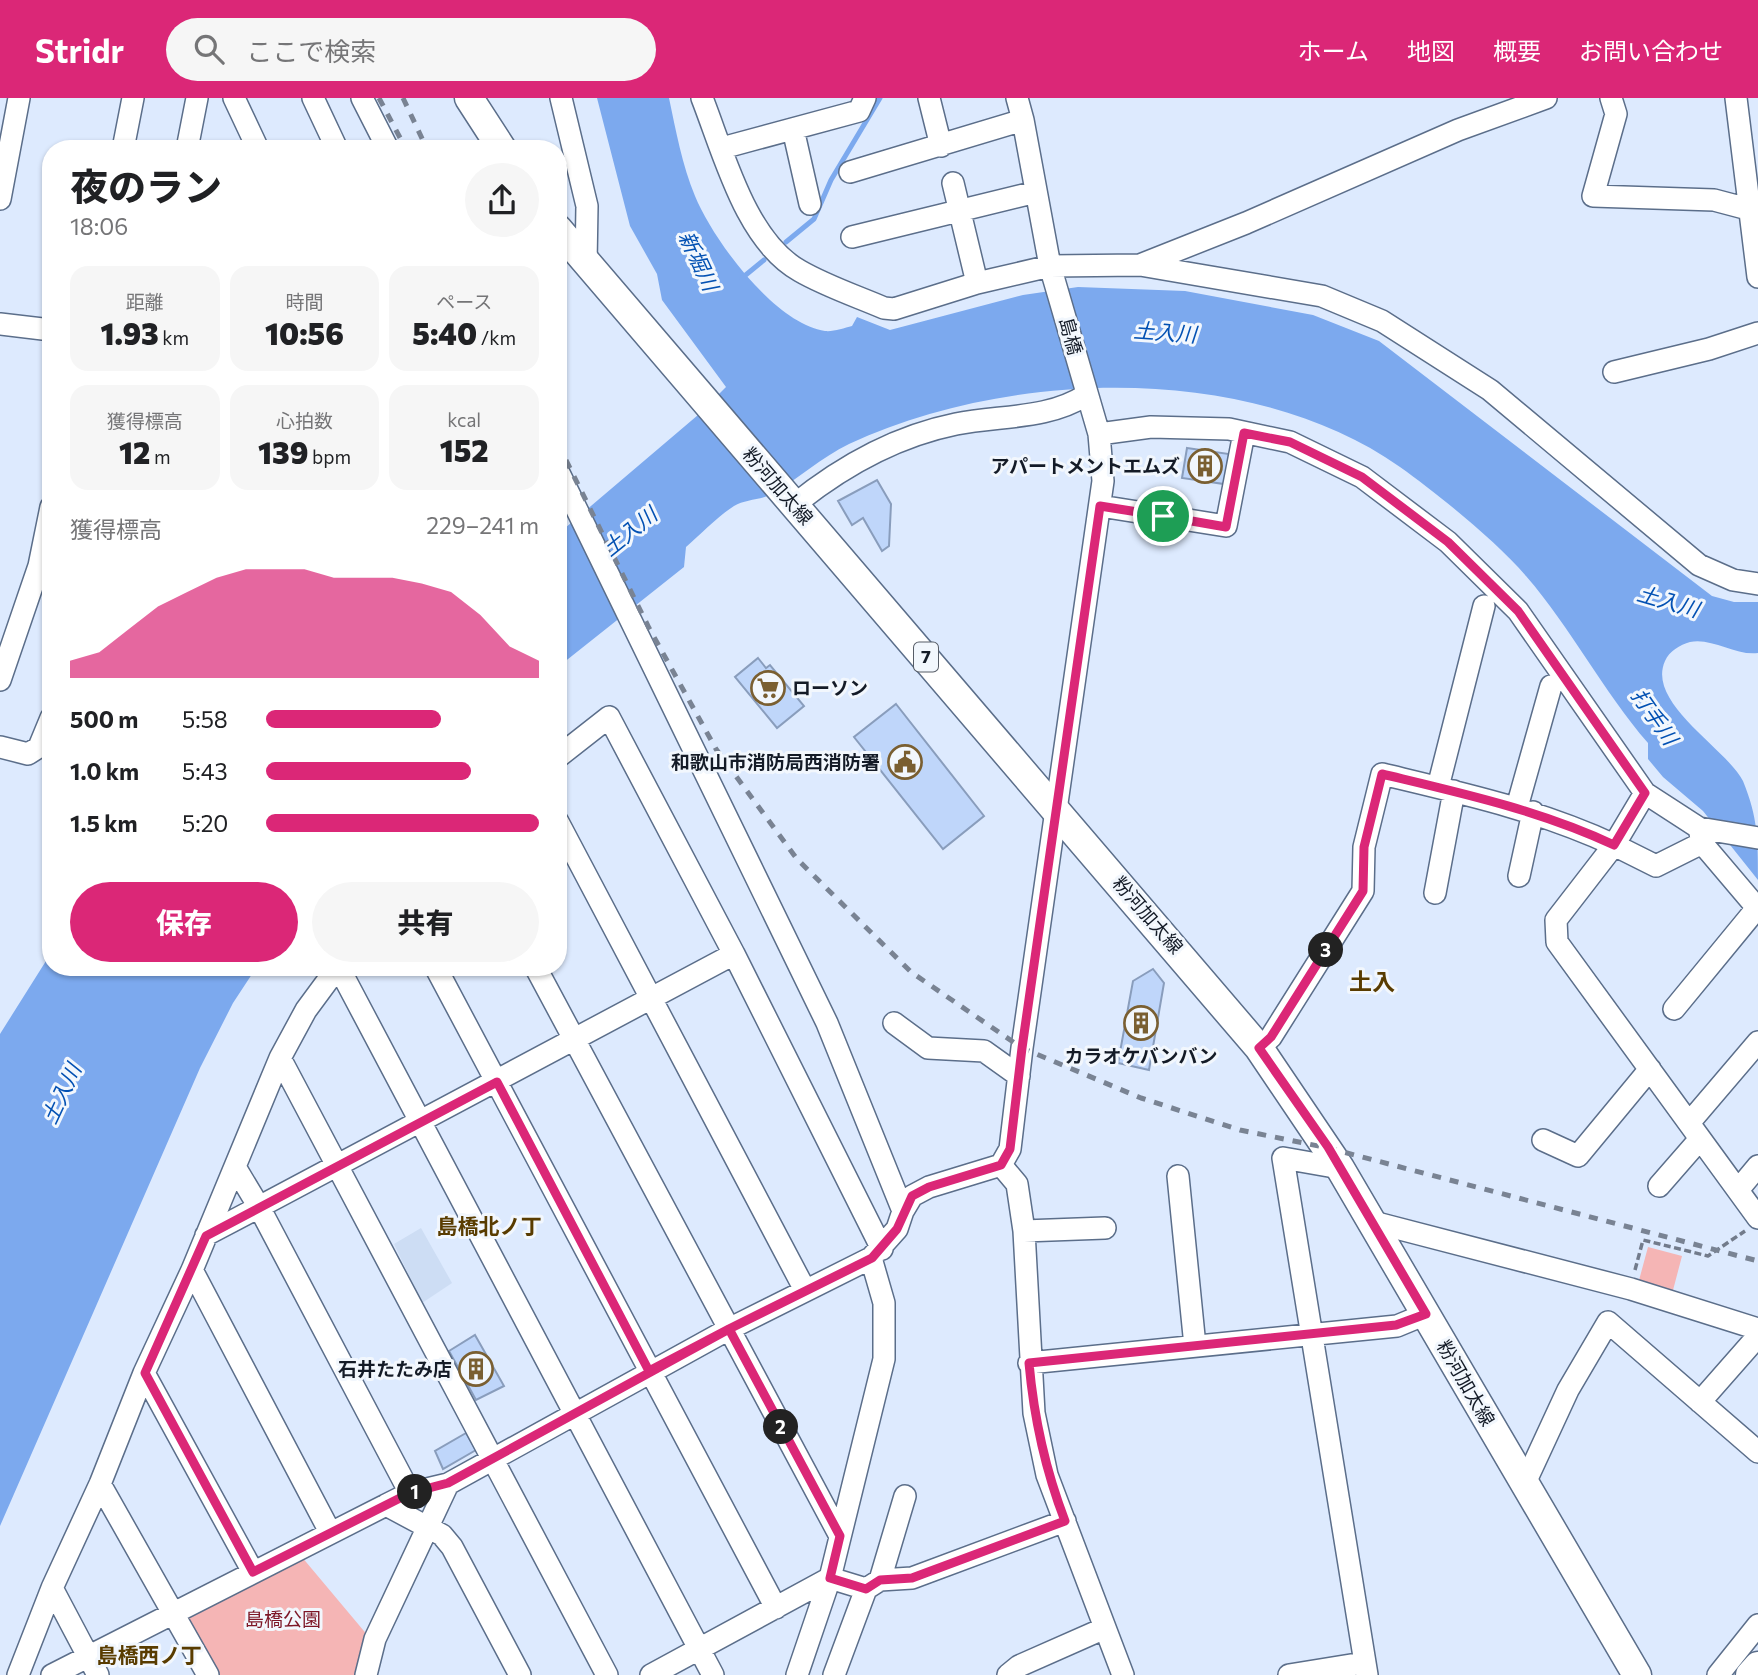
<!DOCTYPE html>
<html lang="ja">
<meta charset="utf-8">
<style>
body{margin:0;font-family:Commissioner,"Noto Sans JP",sans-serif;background:#f6f6f6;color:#202124;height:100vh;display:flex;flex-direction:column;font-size:26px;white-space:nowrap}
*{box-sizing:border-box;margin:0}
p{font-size:23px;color:#757577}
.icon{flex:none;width:38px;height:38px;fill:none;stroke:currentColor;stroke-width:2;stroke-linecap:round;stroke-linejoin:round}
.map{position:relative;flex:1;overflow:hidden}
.sheet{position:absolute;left:42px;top:42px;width:525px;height:836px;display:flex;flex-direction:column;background:#fff;border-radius:28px;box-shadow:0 2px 5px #0004}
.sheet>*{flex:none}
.pin{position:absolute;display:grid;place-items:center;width:60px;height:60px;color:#fff;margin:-30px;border:4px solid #fff;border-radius:50%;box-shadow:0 2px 7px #0007}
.km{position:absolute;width:35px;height:35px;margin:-18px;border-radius:50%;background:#222;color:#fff;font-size:19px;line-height:35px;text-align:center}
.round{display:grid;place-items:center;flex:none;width:74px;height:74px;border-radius:37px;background:#f6f6f6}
.overview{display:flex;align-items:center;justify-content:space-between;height:119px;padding:0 28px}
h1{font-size:38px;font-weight:800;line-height:52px}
.stats{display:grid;grid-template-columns:repeat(3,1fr);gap:10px;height:119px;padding:7px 28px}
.stats div{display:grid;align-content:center;border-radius:18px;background:#f6f6f6;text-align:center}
.stats b{font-size:30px;font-weight:800}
.stats small{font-size:19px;font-weight:400}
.stats p{font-size:19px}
.chart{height:196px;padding:14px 28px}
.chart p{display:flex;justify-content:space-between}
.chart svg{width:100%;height:126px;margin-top:7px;fill:#db2777;opacity:.7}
.button{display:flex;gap:14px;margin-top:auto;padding:14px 28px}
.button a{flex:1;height:80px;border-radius:42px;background:#db2777;color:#fff;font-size:28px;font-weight:800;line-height:80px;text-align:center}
.button a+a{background:#f6f6f6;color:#202124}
ul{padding:0 28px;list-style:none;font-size:23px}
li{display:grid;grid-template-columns:112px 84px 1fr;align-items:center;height:52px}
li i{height:18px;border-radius:9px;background:#db2777}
header{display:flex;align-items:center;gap:42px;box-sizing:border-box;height:98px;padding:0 35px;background:#db2777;color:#fff}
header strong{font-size:33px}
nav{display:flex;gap:38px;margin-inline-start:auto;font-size:24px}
.search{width:490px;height:63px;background:#f6f6f6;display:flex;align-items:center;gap:18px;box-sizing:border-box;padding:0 24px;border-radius:38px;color:#757577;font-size:26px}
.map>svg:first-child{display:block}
.built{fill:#cdddf4}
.green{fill:#f5b5b5}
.water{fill:#7ca9ee}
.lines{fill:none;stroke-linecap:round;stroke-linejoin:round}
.stream{stroke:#7ca9ee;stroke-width:5}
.building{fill:#bfd6fa;stroke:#899dbc;stroke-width:2}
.minor-casing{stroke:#5b6e8a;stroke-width:24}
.major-casing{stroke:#5b6e8a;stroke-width:31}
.path{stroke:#727b8b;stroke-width:3.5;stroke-dasharray:7 3.5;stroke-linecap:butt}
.minor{stroke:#fff;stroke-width:21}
.major{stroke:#fff;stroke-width:28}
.rail{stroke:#798393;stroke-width:5;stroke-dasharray:9 9;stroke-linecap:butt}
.route-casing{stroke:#fff;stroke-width:14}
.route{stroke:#db2777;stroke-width:9}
.labels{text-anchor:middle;stroke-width:6;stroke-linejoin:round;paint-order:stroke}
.shield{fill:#f2f7fd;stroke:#575d67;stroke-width:2}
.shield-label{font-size:18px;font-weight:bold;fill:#141b27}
.street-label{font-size:19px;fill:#141b27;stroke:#f2f7fd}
.poi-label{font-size:19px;font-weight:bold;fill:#141b27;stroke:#f2f7fd;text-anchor:end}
.park-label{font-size:19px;fill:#7d1626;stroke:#f2f7fd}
.water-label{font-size:21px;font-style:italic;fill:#0351b3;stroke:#f2f7fd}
.neighbourhood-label{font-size:21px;font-weight:bold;fill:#593c00;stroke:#f2f7fd}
.quarter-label{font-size:23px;font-weight:bold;fill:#593c00;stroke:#f2f7fd}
</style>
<header>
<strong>Stridr</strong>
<div class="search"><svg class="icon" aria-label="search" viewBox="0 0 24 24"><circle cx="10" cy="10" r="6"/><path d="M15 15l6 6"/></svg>ここで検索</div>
<nav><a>ホーム</a><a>地図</a><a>概要</a><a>お問い合わせ</a></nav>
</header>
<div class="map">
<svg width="1758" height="1577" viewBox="0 0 1758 1577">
<rect width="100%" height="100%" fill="#ddeafe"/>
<path class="built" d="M421,1130l31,55 -30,20 -28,-59z"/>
<path class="green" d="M1648,1149l34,9 -10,38 -34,-10z
M296,1452l78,93 -8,32h-158l-34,-62z"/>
<path class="water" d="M597,0h72c7,33 13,67 26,98 18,44 80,128 130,135 8,1 19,-3 27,-5l5,-9 33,13 133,-35 55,-8 107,4 128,24 66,26 333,255 22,6h24v51c-22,3 -47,-16 -68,-11 -10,3 -21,9 -25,19 -19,42 61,87 78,120 15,37 15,58 15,99l-55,-69 -40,-34 -15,-18v-16c-45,-52 -77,-115 -122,-167 -31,-36 -87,-81 -126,-109 -149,-105 -390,-98 -551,-23 -27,13 -51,35 -77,50 -11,6 -27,5 -38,12 -17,11 -33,28 -48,41l-2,20 -126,100v-133l140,-119 28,-28 -64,-87 -5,-26 -27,-48z
M51,855v15h205l-23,35 -33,65 -200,458v-492z"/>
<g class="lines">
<path class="stream" d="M786,144l28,-23 17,-39 49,-82
M742,180l22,-18"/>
</g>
<path class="building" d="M1187,350l42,6 -5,30 -42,-6z
M877,382l14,24 -2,42 -7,5 -19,-33 -11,7 -14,-24z
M758,560l8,10 4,-3 34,41 -27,22 -42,-51z
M896,606l88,112 -41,33 -89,-112z
M1153,871l11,14 -15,87 -31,-7 15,-82z
M475,1237l29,51 -28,14 -27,-49z
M466,1335l10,17 -33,19 -8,-18z"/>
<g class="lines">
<g class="minor-casing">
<path id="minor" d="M234,0l24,51
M313,0l24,51
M362,0l26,51
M561,0l26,108 -1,58
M702,0c22,56 44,143 98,173 26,15 56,25 84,37l10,1 83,-26 73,-17 90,-1 106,-42 212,-93 88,-32
M929,0l12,48
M1017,0l6,22
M1611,0l5,16 -23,82 121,4 34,9
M1736,0l22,179
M793,31l17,75
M722,50l137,-37 6,-13
M123,51l10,-51
M187,51l10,-51
M953,85l24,100
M0,101l19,-101
M852,139l184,-45
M1140,167l182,31 60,25 108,69 209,175 34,15 25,4
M0,226l51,6
M1614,274l95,-23 49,-16
M1099,336l52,-7 78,2 61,13 72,35 86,65 70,69 127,182 54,35 59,10
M558,373l269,552 76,188
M794,407c47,-38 103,-69 162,-81 44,-9 91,-4 130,-29
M1100,408l126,20 18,-93
M0,582l39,-114 12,-59
M0,649l28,7 11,-7 12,-29
M558,659l51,-40 125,237
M1438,689l46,-181
M1517,709l34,-121
M558,724l247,468
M1699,730l3,15 -46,23 -42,-21 -58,75 1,22 201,276
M1702,745l56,66
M1519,778l14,-64
M1435,795l19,-102
M337,870l-31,42 -26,48 327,617
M339,870l374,707
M436,870l340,640
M536,870l304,568
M1674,911l83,-101
M894,925l34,25 56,3 35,25
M1259,950l12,-11 92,-146 1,-44 18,-73c79,19 157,36 232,71l31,-52
M1689,1025l69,-81
M1543,1042l35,16 72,-87
M1001,1067l16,19 7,47 10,182 13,62 76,200
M1340,1070l-57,-10 84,517
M1178,1078l17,170
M1659,1088l41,-47
M1738,1092l20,-24
M1373,1124l258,67 127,40
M1024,1133l81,-3
M206,1137l53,-28 -24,-40
M192,1172l138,262
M1029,1265l368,-37 29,-12
M1700,1304l58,-66
M100,1386l108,191
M448,1386l-38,9 -24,12 56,30 10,12 68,128
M1524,1387l44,-95 40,-68 150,130
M410,1395l-151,-286 475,-253 148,295
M253,1474l-109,-199 48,-103 88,-212
M880,1482l32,-2 153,-57
M18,1577l34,-87
M52,1577l334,-170
M98,1577l-46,-87 48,-104 44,-111
M366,1577l9,-36 73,-155 281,-155 142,-71 26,-29 6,-18 9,-15 17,-9 72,-22 9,-16 12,-101 81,-567 -4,-47 -49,-168 -27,-146 -173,52
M651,1577l179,-97 36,11 14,-9 25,-84
M797,1577l33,-97 54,-219v-56l-13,-45
M834,1577l32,-86
M1008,1577l11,-9 86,-38
M1289,1577l74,-12
M1718,1577l40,-50"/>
</g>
<g class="major-casing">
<path id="major" d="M469,0l33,51
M558,131l701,819 81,120 297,507
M1750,1577l8,-9"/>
</g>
<path class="path" d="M1635,1172l8,-30 65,16 37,-25"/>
<use href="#minor" class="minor"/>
<use href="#major" class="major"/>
<path class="rail" d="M379,0l27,51
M403,0l24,51
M558,346l91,184 67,121 81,110 114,113 111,76 119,50 99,32 88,18 430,113"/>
</g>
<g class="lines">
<g class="route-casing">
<path id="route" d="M1163,418l-63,-10 -78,542 -12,101 -9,16 -72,22 -17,9 -15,33 -25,29 -143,71 -281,154 -38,10 -157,79 -108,-199 61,-137 291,-154 152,289 80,-42 111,207 -10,42 36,11 14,-9 32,-2 153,-57c-20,-52 -31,-102 -36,-158l367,-38 30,-11 -98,-167 -69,-99 12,-11 92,-146 1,-44 18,-73c79,19 157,36 232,71l31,-52 -127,-182 -70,-69 -86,-65 -72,-35 -46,-9 -18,94 -63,-11"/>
</g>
<use href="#route" class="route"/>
</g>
<defs>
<g id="building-ring" transform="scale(1.75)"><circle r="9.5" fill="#f2f7fd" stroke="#7a5f31" stroke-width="1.5"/><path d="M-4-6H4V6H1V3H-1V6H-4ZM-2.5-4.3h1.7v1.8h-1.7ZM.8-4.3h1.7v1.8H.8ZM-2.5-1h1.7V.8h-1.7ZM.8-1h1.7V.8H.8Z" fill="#7a5f31"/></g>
<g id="supermarket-ring" transform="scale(1.75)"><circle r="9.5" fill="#f2f7fd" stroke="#7a5f31" stroke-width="1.5"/><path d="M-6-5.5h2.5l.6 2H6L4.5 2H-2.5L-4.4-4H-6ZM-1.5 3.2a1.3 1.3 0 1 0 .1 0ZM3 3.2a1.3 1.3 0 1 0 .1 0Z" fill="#7a5f31"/></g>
<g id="civic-ring" transform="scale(1.75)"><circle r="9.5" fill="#f2f7fd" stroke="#7a5f31" stroke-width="1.5"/><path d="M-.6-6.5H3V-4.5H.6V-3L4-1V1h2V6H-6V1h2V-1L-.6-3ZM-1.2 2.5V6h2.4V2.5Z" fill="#7a5f31"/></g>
</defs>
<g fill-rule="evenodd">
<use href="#building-ring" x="1205" y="368"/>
<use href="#supermarket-ring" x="768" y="590"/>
<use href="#civic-ring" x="905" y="664"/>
<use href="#building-ring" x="1141" y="925"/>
<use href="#building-ring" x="476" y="1271"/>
</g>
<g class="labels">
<rect class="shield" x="914" y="544.5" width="24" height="29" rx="5"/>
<g class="shield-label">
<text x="926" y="565">7</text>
</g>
<g class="street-label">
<text transform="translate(1071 238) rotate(75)" y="7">島橋</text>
<text transform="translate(778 388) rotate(49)" y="7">粉河加太線</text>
<text transform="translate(1148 817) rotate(49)" y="7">粉河加太線</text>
<text transform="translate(1466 1285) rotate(60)" y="7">粉河加太線</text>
</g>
<g class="poi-label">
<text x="1180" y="375">アパートメントエムズ</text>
<text x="792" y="597" text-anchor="start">ローソン</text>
<text x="880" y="671">和歌山市消防局西消防署</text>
<text x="1141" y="965" text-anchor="middle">カラオケバンバン</text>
<text x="452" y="1278">石井たたみ店</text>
</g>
<g class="park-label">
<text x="283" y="1528">島橋公園</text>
</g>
<g class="water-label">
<text transform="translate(698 163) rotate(65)" y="7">新堀川</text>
<text transform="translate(1165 235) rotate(4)" y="7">土入川</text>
<text transform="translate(630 434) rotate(-39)" y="7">土入川</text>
<text transform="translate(1668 504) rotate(16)" y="7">土入川</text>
<text transform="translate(1654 619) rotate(55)" y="7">打手川</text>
<text transform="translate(62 996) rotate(-65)" y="7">土入川</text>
</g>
<g class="neighbourhood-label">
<text x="489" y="1136">島橋北ノ丁</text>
<text x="149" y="1565">島橋西ノ丁</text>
</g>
<g class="quarter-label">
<text x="1372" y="892">土入</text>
</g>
</g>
</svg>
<div class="pin" style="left:1163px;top:418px;background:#1e9e55"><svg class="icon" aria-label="arrive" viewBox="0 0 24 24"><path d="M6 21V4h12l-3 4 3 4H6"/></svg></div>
<b class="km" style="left:415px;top:1394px">1</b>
<b class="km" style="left:781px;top:1329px">2</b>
<b class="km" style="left:1326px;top:852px">3</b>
<section class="sheet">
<div class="overview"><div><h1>夜のラン</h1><p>18:06</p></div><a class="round"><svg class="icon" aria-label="share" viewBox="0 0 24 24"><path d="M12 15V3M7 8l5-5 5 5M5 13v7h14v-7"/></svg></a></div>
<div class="stats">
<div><p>距離</p><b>1.93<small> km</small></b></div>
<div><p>時間</p><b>10:56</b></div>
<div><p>ペース</p><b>5:40<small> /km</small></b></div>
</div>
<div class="stats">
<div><p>獲得標高</p><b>12<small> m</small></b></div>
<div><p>心拍数</p><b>139<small> bpm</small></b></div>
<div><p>kcal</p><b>152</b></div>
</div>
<div class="chart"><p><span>獲得標高</span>229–241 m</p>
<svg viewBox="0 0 160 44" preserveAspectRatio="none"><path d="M0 44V38L10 35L20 27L30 19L40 14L50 9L60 6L70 6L80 6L90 9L100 9L110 9L120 11L130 14L140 22L150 33L160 38V44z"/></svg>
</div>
<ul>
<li><b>500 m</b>5:58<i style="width:64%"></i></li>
<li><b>1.0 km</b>5:43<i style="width:75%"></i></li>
<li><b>1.5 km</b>5:20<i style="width:100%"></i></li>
</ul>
<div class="button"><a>保存</a><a>共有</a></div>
</section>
</div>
